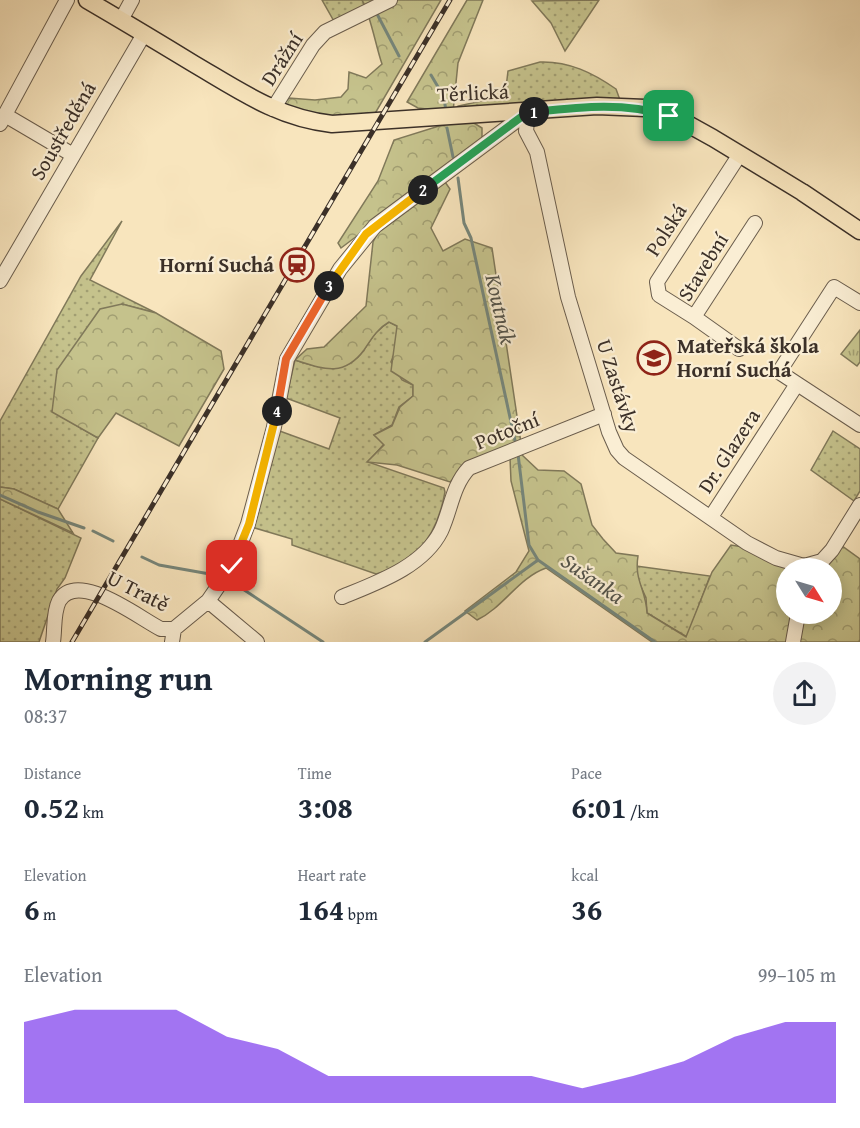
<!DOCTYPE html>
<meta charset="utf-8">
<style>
body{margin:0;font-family:"Gentium Book Plus",serif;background:#f2f2f3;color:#1f2937;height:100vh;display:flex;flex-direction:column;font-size:22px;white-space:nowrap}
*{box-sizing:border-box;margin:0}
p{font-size:20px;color:#747a83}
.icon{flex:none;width:33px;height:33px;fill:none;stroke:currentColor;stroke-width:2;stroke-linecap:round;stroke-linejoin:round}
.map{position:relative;height:642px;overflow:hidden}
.panel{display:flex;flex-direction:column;background:#fff;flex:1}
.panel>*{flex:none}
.needle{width:39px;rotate:127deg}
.tools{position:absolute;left:776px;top:558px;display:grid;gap:12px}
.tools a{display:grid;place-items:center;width:66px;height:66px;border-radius:50%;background:#fff;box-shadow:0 3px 15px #0003;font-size:30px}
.pin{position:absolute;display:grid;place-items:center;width:51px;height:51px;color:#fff;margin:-26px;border-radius:12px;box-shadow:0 3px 9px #0006}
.km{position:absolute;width:30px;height:30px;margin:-15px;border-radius:50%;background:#222;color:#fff;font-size:16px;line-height:30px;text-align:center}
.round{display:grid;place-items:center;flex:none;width:63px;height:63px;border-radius:32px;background:#f2f2f3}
.head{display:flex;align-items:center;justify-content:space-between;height:102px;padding:0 24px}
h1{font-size:33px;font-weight:600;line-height:45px}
.stats{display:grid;grid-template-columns:repeat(3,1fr);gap:9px;height:102px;padding:6px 24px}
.stats div{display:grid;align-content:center}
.stats b{font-size:30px;font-weight:600}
.stats small{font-size:16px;font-weight:400}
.stats p{font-size:16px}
.chart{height:168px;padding:12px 24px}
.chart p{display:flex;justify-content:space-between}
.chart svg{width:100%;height:108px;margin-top:6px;fill:#7c3aed;opacity:.7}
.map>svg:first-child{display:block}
.grass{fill:url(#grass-dots);stroke:#80795a;stroke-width:1.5}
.forest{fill:url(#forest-crowns);stroke:#80795a;stroke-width:1.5}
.park{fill:url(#park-tufts);stroke:#80795a;stroke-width:1.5}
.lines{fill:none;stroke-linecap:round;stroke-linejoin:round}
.stream{stroke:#76867b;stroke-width:3}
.minor-casing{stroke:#6a5d4d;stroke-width:16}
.major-casing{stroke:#3b3028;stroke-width:19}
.minor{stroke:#faeed4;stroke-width:14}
.major{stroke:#f8e5bd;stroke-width:16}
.rail-casing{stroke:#3b3028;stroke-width:5}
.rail{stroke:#faeed4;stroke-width:3;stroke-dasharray:9;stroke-linecap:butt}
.split-1-casing{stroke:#fff;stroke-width:12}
.split-2-casing{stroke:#fff;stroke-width:12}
.split-3-casing{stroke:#fff;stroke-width:12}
.split-4-casing{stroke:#fff;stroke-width:12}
.split-5-casing{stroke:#fff;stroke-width:12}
.split-1{stroke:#22a559;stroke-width:8}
.split-2{stroke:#22a559;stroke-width:8}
.split-3{stroke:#f5b400;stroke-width:8}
.split-4{stroke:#f0652b;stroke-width:8}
.split-5{stroke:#f5b400;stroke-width:8}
.labels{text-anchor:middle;stroke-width:4.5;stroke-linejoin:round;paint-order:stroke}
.street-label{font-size:21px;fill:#3b3028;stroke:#faeed4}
.poi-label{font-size:21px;font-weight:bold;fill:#3b3028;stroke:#faeed4;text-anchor:end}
.water-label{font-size:22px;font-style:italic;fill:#54544b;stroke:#faeed4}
</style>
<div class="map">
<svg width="860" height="642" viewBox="0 0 860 642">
<defs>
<pattern id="grass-dots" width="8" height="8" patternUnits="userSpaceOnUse" patternTransform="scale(1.5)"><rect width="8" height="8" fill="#c5c28c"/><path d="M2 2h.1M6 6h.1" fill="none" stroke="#a19e72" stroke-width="1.8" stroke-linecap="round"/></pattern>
<pattern id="forest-crowns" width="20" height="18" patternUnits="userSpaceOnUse" patternTransform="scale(1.5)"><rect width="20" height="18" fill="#c5c28c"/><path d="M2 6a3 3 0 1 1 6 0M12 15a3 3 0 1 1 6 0" fill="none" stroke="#a19e72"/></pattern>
<pattern id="park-tufts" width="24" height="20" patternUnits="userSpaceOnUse" patternTransform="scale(1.5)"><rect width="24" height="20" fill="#c5c28c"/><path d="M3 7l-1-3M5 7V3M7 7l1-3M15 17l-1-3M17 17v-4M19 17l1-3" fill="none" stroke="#a19e72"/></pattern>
</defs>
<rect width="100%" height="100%" fill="#f8e5bd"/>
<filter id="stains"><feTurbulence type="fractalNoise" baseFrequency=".00333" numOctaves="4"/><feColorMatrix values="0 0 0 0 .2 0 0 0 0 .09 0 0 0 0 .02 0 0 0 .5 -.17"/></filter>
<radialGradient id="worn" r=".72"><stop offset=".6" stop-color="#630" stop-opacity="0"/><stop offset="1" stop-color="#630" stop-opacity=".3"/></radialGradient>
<path class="grass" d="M322,0h40l6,7 -33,16z
M599,0l-34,51 -14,-28 -19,-22z
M540,62c29,-1 53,11 76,27l4,11 -162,11v-5l47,-10 3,-25z
M122,221l-32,59 66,33 -34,-9 -70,107 46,27 -40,71 -44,-20 -14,-2v-66l81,-145z
M389,322l8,4 -1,23 -5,13 11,18 11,5v11l-14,11 -7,18 -18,10 10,9 -16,18 76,26 1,4c-7,39 -27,72 -69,82l-84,-29v-6l-37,-11 -3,-6 25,-92 52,19 11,-31 -54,-20 9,-38c26,9 50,16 69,-10 8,-12 13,-21 25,-28z
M833,431l27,18v42l-6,10 -43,-31z
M0,499l81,39 -16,40 -8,11 -18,53h-39z
M636,566l74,10 -23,61 -40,-24 -1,-15 -11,-25z"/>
<path class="forest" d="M362,0h79l-68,117 -38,3 -53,-15 7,-7 26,2 26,-3 7,-8 1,-17 17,6 16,-14c-6,-17 -12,-51 -20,-64z
M467,0h16l-25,63 -5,49 -35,-4 -11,-6z
M469,120l13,8v14l-141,106 -3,-5 40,-62 16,-41 61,-19z
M445,182l5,7 -19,39 12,23 22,-12 27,9 29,195 -49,18 -22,21 -53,-17 -30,-3 17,-17 -10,-10 18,-9 8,-19 13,-11v-11l-22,-14 6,-45 -8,-4c-12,7 -17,16 -25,28 -21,28 -41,19 -69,10l12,-11 17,-2 42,-41 7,-64 7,-13z
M122,304l34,9 65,38 3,18 -45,77 -63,-33 -18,25 -46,-26 5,-42 43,-61z
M521,454l17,16 26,1 17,13 11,41 11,14 13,14 22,3c-4,25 8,33 9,57l39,24 26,-65 19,-27 18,3 45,20h-8v46h45v-46h-18l29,-22 18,13v83h-208l-106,-74c-28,10 -42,39 -69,52l-12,-9 51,-39 13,-21 -18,-70 -1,-23z
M0,487l14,2 44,20 15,24 -73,-34z"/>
<path class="park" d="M860,330v32l-3,4 -16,-12z"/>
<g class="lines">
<path class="stream" d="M376,12l23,44
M431,75l13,22 2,15
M447,128l6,29
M458,178l6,45 7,15 45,207
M518,454l11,91 9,15
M0,495l38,17 46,16
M93,531l20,10
M142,557l17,8 62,11
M229,580l94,62
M425,642l113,-82 117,82"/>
<g class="minor-casing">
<path id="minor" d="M121,20l11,-20
M273,109l40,-64 12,-13 65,-32
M528,112l-2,19 11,21 31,145 41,135 8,18 7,8 123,85 29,15 28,8 18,-5 10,-11 28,-45
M5,115l68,40
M0,124l67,-124
M0,281l144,-247
M860,303l-26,-16 -55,85 81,53
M694,317l-35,-22 -2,-13 83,-128
M739,349l-45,-32 61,-94
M711,517l86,-133
M342,597c34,-14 81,-30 99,-66 10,-21 11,-45 28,-63l135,-54
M208,601l49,41
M53,642c2,-13 0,-29 6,-41 18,-32 80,17 102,28h13
M172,642l2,-13 34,-28 24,-35 16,-42 26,-97 13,-68 53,-90 35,-43 153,-114
M793,642l5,-28"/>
</g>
<g class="major-casing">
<path id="major" d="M87,0c36,21 71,42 107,64 46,27 84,54 138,60l265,-18 48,2 41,15 27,15 89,54 58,39"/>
</g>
<use href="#minor" class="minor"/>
<use href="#major" class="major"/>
<g class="rail-casing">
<path id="rail" d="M72,642l378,-642"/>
</g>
<use href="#rail" class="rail"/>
</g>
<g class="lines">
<g class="split-1-casing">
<path id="split-1" d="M534,112c47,-5 90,-10 135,4"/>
</g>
<g class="split-2-casing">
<path id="split-2" d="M423,190l105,-78h6"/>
</g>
<g class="split-3-casing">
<path id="split-3" d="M329,286l37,-52 57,-44"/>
</g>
<g class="split-4-casing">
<path id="split-4" d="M277,411l9,-52 43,-73"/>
</g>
<g class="split-5-casing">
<path id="split-5" d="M232,566l17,-42 28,-113"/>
</g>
<use href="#split-1" class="split-1"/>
<use href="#split-2" class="split-2"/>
<use href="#split-3" class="split-3"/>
<use href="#split-4" class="split-4"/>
<use href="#split-5" class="split-5"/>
</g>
<defs>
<g id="station-ring" transform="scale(1.725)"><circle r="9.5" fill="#faeed4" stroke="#8f2418" stroke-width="1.5"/><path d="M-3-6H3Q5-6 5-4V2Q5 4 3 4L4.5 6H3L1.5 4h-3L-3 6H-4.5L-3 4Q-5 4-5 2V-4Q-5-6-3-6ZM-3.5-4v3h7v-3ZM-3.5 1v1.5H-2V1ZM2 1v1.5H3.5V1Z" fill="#8f2418"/></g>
<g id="school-ring" transform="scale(1.725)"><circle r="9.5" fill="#faeed4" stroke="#8f2418" stroke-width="1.5"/><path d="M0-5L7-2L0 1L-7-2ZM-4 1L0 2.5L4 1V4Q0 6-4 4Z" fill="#8f2418"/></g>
</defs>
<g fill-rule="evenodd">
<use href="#station-ring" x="297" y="265"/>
<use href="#school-ring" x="654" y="358"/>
</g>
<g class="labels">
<g class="street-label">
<text transform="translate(282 59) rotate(-57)" y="7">Drážní</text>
<text transform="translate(473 93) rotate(-3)" y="7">Těrlická</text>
<text transform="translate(63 131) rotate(-60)" y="7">Soustředěná</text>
<text transform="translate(666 230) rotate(-57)" y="7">Polská</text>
<text transform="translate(703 267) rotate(-58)" y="7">Stavební</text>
<text transform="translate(618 386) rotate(72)" y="7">U Zastávky</text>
<text transform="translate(507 431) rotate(-22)" y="7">Potoční</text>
<text transform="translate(729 451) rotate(-57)" y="7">Dr. Glazera</text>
<text transform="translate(138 591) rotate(27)" y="7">U Tratě</text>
</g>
<g class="poi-label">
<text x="274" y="272">Horní Suchá</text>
<text x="677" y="353" text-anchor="start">Mateřská škola<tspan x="677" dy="24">Horní Suchá</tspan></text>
</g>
<g class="water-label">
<text transform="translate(501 309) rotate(77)" y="8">Koutnák</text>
<text transform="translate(593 578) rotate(35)" y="8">Sušanka</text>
</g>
</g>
<rect width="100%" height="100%" filter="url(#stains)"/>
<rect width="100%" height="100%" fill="url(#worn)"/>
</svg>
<div class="tools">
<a><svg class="needle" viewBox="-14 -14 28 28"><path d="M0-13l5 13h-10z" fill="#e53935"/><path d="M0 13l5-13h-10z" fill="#747a83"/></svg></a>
</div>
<div class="pin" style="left:669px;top:116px;background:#1e9e55"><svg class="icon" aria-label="arrive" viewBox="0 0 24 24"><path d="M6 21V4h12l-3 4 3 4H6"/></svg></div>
<div class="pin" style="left:232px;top:566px;background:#d93025"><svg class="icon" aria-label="check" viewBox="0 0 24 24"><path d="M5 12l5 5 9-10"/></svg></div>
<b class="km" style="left:534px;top:112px">1</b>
<b class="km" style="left:423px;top:190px">2</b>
<b class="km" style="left:329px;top:286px">3</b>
<b class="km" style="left:277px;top:411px">4</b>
</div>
<section class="panel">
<div class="head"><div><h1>Morning run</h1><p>08:37</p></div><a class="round"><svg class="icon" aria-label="share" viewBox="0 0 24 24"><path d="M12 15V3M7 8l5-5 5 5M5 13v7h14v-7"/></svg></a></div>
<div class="stats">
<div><p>Distance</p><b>0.52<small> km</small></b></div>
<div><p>Time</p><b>3:08</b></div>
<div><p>Pace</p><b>6:01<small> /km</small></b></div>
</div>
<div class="stats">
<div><p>Elevation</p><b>6<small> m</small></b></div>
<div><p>Heart rate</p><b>164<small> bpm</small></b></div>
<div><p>kcal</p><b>36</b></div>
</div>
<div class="chart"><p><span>Elevation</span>99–105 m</p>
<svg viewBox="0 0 160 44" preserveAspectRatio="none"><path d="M0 44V11L10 6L20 6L30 6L40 17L50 22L60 33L70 33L80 33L90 33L100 33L110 38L120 33L130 27L140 17L150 11L160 11V44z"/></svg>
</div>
</section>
